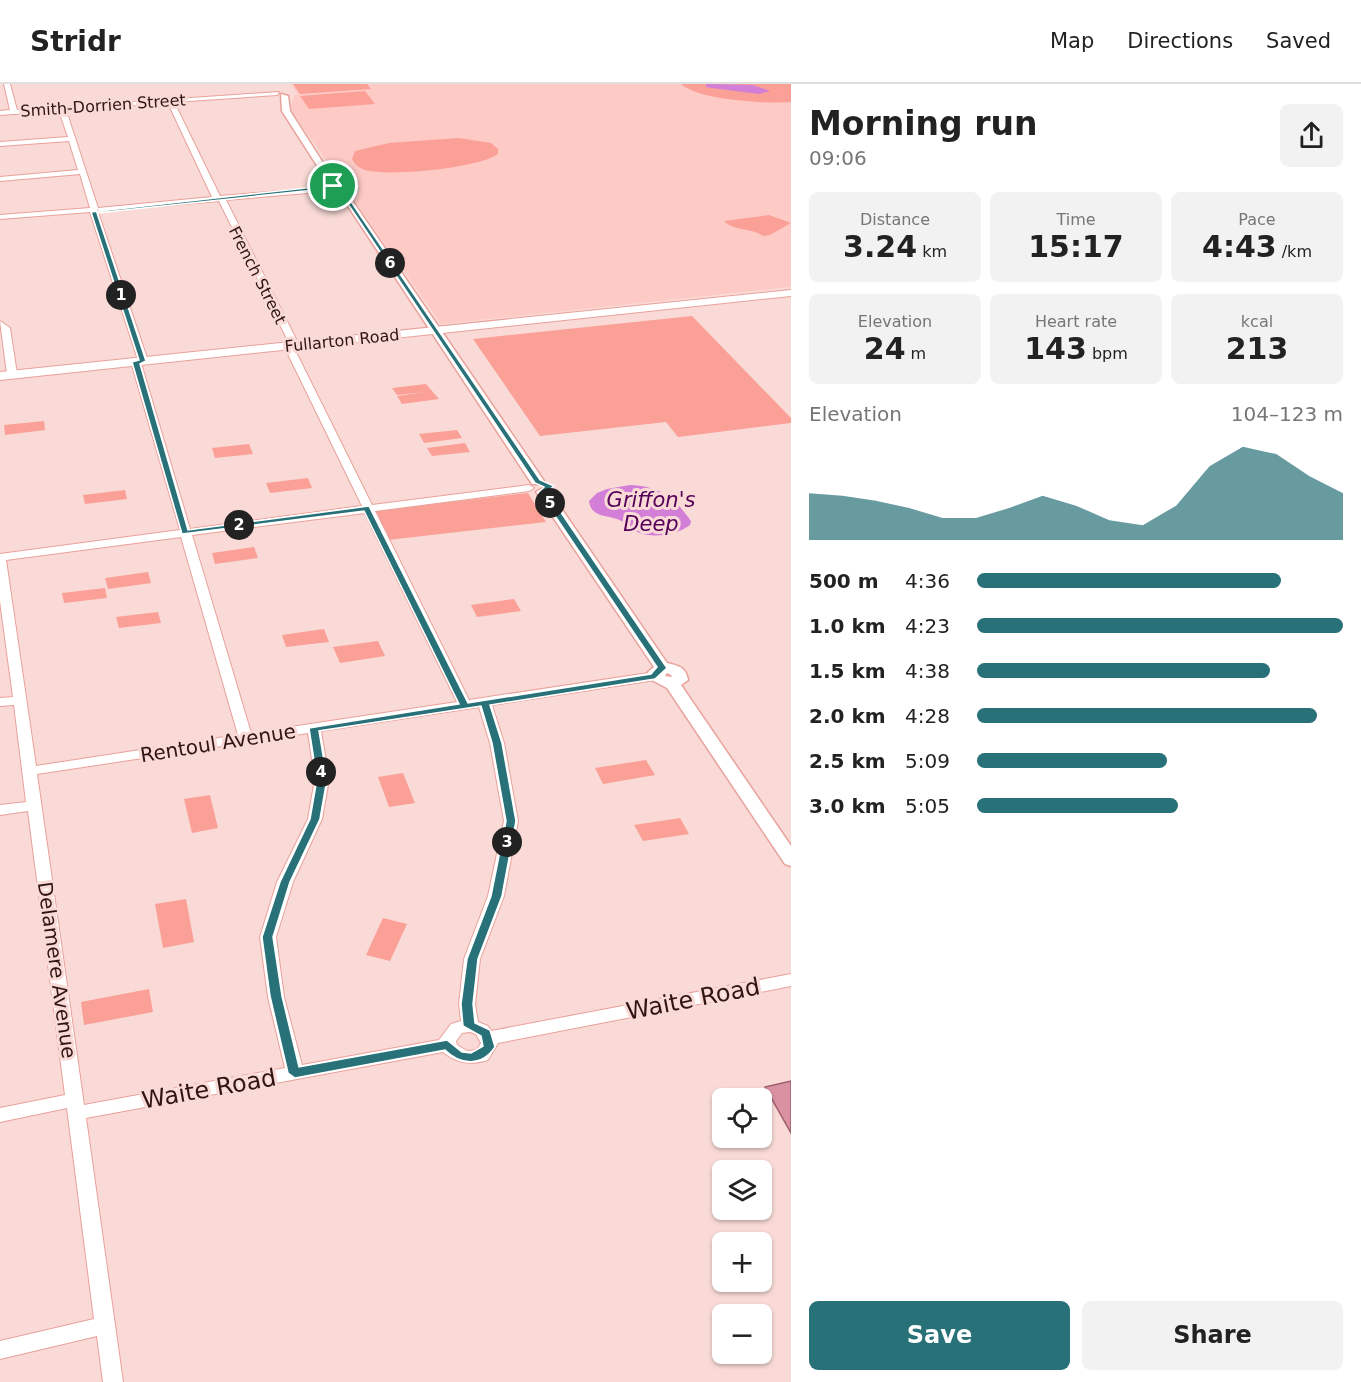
<!DOCTYPE html>
<meta charset="utf-8">
<style>
body{margin:0;font-family:"DejaVu Sans",sans-serif;background:#f2f2f2;color:#222;height:100vh;display:flex;flex-direction:column;font-size:22px;white-space:nowrap}
*{box-sizing:border-box;margin:0}
p{font-size:20px;color:#767676}
.icon{flex:none;width:33px;height:33px;fill:none;stroke:currentColor;stroke-width:2;stroke-linecap:round;stroke-linejoin:round}
.map{position:relative;flex:1;overflow:hidden}
.panel{display:flex;flex-direction:column;background:#fff;width:570px}
.panel>*{flex:none}
.controls{position:absolute;left:712px;top:1004px;display:grid;gap:12px}
.controls a{display:grid;place-items:center;width:60px;height:60px;border-radius:9px;background:#fff;box-shadow:0 2px 4px #0004;font-size:30px}
.pin{position:absolute;display:grid;place-items:center;width:51px;height:51px;color:#fff;margin:-26px;border:3px solid #fff;border-radius:50%;box-shadow:0 2px 6px #0007}
.km{position:absolute;width:30px;height:30px;margin:-15px;border-radius:50%;background:#222;color:#fff;font-size:16px;line-height:30px;text-align:center}
.round{display:grid;place-items:center;flex:none;width:63px;height:63px;border-radius:9px;background:#f2f2f2}
.headline{display:flex;align-items:center;justify-content:space-between;height:102px;padding:0 18px}
h1{font-size:33px;font-weight:700;line-height:45px}
.stats{display:grid;grid-template-columns:repeat(3,1fr);gap:9px;height:102px;padding:6px 18px}
.stats div{display:grid;align-content:center;border-radius:9px;background:#f2f2f2;text-align:center}
.stats b{font-size:30px;font-weight:700}
.stats small{font-size:16px;font-weight:400}
.stats p{font-size:16px}
.chart{height:168px;padding:12px 18px}
.chart p{display:flex;justify-content:space-between}
.chart svg{width:100%;height:108px;margin-top:6px;fill:#287179;opacity:.7}
.button{display:flex;gap:12px;margin-top:auto;padding:12px 18px}
.button a{flex:1;height:69px;border-radius:9px;background:#287179;color:#fff;font-size:24px;font-weight:700;line-height:69px;text-align:center}
.button a+a{background:#f2f2f2;color:#222}
ul{padding:0 18px;list-style:none;font-size:20px}
li{display:grid;grid-template-columns:96px 72px 1fr;align-items:center;height:45px}
li i{height:15px;border-radius:8px;background:#287179}
header{display:flex;align-items:center;gap:36px;box-sizing:border-box;height:84px;padding:0 30px;background:#fff;border-bottom:2px solid #e0e0e0}
header strong{font-size:28px}
nav{display:flex;gap:33px;margin-inline-start:auto;font-size:21px}
main{display:flex;flex:1;min-height:0}
.map>svg:first-child{display:block}
.built{fill:#fdcac5}
.green{fill:#faa097}
.water{fill:#d37ed7}
.building{fill:#d992a1;stroke:#a05e6d;stroke-width:1.5}
.lines{fill:none;stroke-linecap:round;stroke-linejoin:round}
.minor-casing{stroke:#e9a19a;stroke-width:2}
.tertiary-casing{stroke:#e9a19a;stroke-width:3}
.secondary-casing{stroke:#e9a19a;stroke-width:2}
.minor{fill:#fff;fill-rule:evenodd}
.tertiary{fill:#fff;fill-rule:evenodd}
.secondary{fill:#fff;fill-rule:evenodd}
.route{fill:#287179;stroke:#fff;stroke-width:1.5;fill-rule:evenodd}
.labels{text-anchor:middle;stroke-width:6;stroke-linejoin:round;paint-order:stroke}
.far-street-label{font-size:16px;fill:#2f1513;stroke:#f9dad6}
.street-label{font-size:20px;fill:#2f1513;stroke:#f9dad6}
.water-label{font-size:21px;font-style:italic;fill:#550059;stroke:#f9dad6}
.near-street-label{font-size:24px;fill:#2f1513;stroke:#f9dad6}
</style>
<header>
<strong>Stridr</strong>
<nav><a>Map</a><a>Directions</a><a>Saved</a></nav>
</header>
<main>
<div class="map">
<svg width="791" height="1298" viewBox="0 0 791 1298">
<rect width="100%" height="100%" fill="#f9dad6"/>
<path class="built" d="M291,0h500v203l-350,37 -148,-211 -2,-6 3,-12h4z"/>
<path class="green" d="M293,0h74l4,5 -71,5z
M681,0h110v18c-25,2 -93,-2 -110,-18z
M365,7l10,13 -66,5 -9,-13z
M459,54l32,5 7,6v5c-19,14 -110,23 -133,16 -6,-2 -10,-5 -13,-11l3,-8 34,-8z
M769,131l22,8 -21,12 -7,1c-12,-9 -28,-4 -39,-15z
M692,232l99,102v5l-113,14 -12,-15 -126,14 -67,-97z
M426,300l13,15 -37,5 -5,-8 28,-4 -28,3 -5,-7z
M44,337l1,9 -40,5 -1,-10z
M457,346l5,8 -38,5 -5,-9z
M465,359l5,9 -38,4 -5,-8z
M249,360l4,10 -38,4 -3,-10z
M308,394l4,10 -42,5 -4,-10z
M125,406l2,9 -42,5 -2,-9z
M528,409l18,29 -158,18 -14,-29z
M254,463l4,11 -43,6 -3,-11z
M148,488l3,11 -43,6 -3,-11z
M105,504l2,10 -43,5 -2,-10z
M514,515l7,12 -44,6 -6,-12z
M158,528l3,11 -42,5 -3,-11z
M324,545l5,13 -43,5 -4,-12z
M378,557l7,15 -45,7 -7,-16z
M646,676l9,15 -52,9 -8,-16z
M403,689l12,30 -26,4 -11,-30z
M210,711l8,33 -26,5 -8,-34z
M680,734l9,16 -46,7 -9,-16z
M186,815l8,43 -31,6 -8,-44z
M383,834l24,6 -17,37 -24,-6z
M149,905l4,23 -69,13 -3,-23z"/>
<path class="water" d="M706,0l47,1 17,6 -11,3 -47,-6 -6,-1z
M630,401c29,1 45,13 61,36l-1,4c-13,10 -37,14 -53,7 -7,-4 -12,-10 -20,-13 -12,-4 -26,-2 -28,-18l8,-8 10,-4z"/>
<path class="building" d="M791,997v52l-26,-46z"/>
<g class="lines">
<g class="minor-casing">
<path id="minor" d="M4,0h6l7,26 262,-18 -2,3 -103,7 46,94 111,-9 4,2 -4,2 -105,9 73,145 -5,3 78,157 157,-20 5,3 -5,3 -154,20 94,189 186,-28 6,4 -6,4 -163,25 12,38 14,78 -14,75 -24,63 -5,45 3,18 10,4 3,5 300,-57v12l-293,57 -10,17c-18,5 -30,4 -45,-8l-357,66 37,264h-20l-6,-46 -97,23v-18l94,-22 -27,-211 -67,14v-14l65,-13 -37,-284 -28,4v-10l26,-3 -12,-97 -14,1v-8l13,-1 -13,-96v-47l180,-24 -49,-168 7,-2 -48,-148 -90,7v-4l90,-7 -10,-34 -80,7v-4l78,-7 -9,-29 -69,5v-4l68,-5 -9,-26 -59,4v-4l10,-1zM168,19l44,94 -114,11 -32,-98zM219,117l70,142 -5,3 78,160 -172,23 -49,-166 7,-2 -51,-152 4,2zM365,429l92,189 -206,31 -59,-198zM181,453l57,198 -202,31 -30,-206zM479,623l11,36 14,78 -16,75 -24,63 -5,45 2,17 -10,3 -12,16 -137,25 -18,-68 -8,-60 17,-55 29,-63 7,-40 -8,-48zM308,649l7,46 -7,40 -31,63 -17,55 8,60 17,71 -201,37 -47,-331zM470,948l6,2 5,9 -4,7 -10,1 -10,-6 -1,-4 6,-8z
M0,237l10,7 7,46 -5,3 -5,-3z"/>
</g>
<g class="tertiary-casing">
<path id="tertiary" d="M281,10l7,2 2,15 49,77 6,2 199,291 -2,3h-10l-196,-296 -6,-2 -48,-75z
M543,404l5,1 119,174c12,3 19,4 21,17l-7,5 110,161v20l-6,-2 -118,-176 -17,-9 -2,-7 6,-5 -118,-175zM667,589l4,2 1,2 -7,-1z"/>
</g>
<g class="secondary-casing">
<path id="secondary" d="M791,206v6l-791,84v-8z"/>
</g>
<use href="#minor" class="minor"/>
<use href="#tertiary" class="tertiary"/>
<use href="#secondary" class="secondary"/>
</g>
<path class="route" d="M333,101l12,1 -2,4 197,290 14,6 -7,6 120,176 -12,11 -165,26 12,38 14,78 -14,75 -24,63 -5,45 2,19 15,7 5,17c-13,20 -35,18 -50,3l-150,28 -7,-5 -18,-77 -8,-59 18,-55 30,-63 7,-40 -8,-51 150,-24 -95,-193 -182,23 -50,-172 7,-2 -48,-148zM333,104l5,1 197,294 9,4 -5,5 118,175 -6,7 -183,29 -99,-197 -181,24 -48,-166 6,-3 -49,-148zM481,622l11,37 14,78 -15,75 -24,63 -6,45 2,22 18,10 2,10 -12,7 -9,-1 -15,-12 -148,27 -17,-71 -9,-59 17,-55 30,-63 7,-40 -8,-48z"/>
<g class="labels">
<g class="far-street-label">
<text transform="translate(103 21) rotate(-4)" y="6">Smith-Dorrien Street</text>
<text transform="translate(258 191) rotate(63)" y="6">French Street</text>
<text transform="translate(342 256) rotate(-6)" y="6">Fullarton Road</text>
</g>
<g class="street-label">
<text transform="translate(218 659) rotate(-9)" y="7">Rentoul Avenue</text>
<text transform="translate(57 886) rotate(82)" y="7">Delamere Avenue</text>
</g>
<g class="water-label">
<text x="651" y="423">Griffon's<tspan x="651" dy="24">Deep</tspan></text>
</g>
<g class="near-street-label">
<text transform="translate(693 915) rotate(-11)" y="8">Waite Road</text>
<text transform="translate(209 1005) rotate(-10)" y="8">Waite Road</text>
</g>
</g>
</svg>
<div class="controls">
<a><svg class="icon" aria-label="locate" viewBox="0 0 24 24"><circle cx="12" cy="12" r="6"/><path d="M12 2v4M12 18v4M2 12h4M18 12h4"/></svg></a>
<a><svg class="icon" aria-label="layers" viewBox="0 0 24 24"><path d="M12 4l9 5-9 5-9-5zM3 14l9 5 9-5"/></svg></a>
<a>+</a>
<a>−</a>
</div>
<div class="pin" style="left:333px;top:102px;background:#1e9e55"><svg class="icon" aria-label="arrive" viewBox="0 0 24 24"><path d="M6 21V4h12l-3 4 3 4H6"/></svg></div>
<b class="km" style="left:121px;top:211px">1</b>
<b class="km" style="left:239px;top:441px">2</b>
<b class="km" style="left:507px;top:758px">3</b>
<b class="km" style="left:321px;top:688px">4</b>
<b class="km" style="left:550px;top:419px">5</b>
<b class="km" style="left:390px;top:179px">6</b>
</div>
<section class="panel">
<div class="headline"><div><h1>Morning run</h1><p>09:06</p></div><a class="round"><svg class="icon" aria-label="share" viewBox="0 0 24 24"><path d="M12 15V3M7 8l5-5 5 5M5 13v7h14v-7"/></svg></a></div>
<div class="stats">
<div><p>Distance</p><b>3.24<small> km</small></b></div>
<div><p>Time</p><b>15:17</b></div>
<div><p>Pace</p><b>4:43<small> /km</small></b></div>
</div>
<div class="stats">
<div><p>Elevation</p><b>24<small> m</small></b></div>
<div><p>Heart rate</p><b>143<small> bpm</small></b></div>
<div><p>kcal</p><b>213</b></div>
</div>
<div class="chart"><p><span>Elevation</span>104–123 m</p>
<svg viewBox="0 0 160 44" preserveAspectRatio="none"><path d="M0 44V25L10 26L20 28L30 31L40 35L50 35L60 31L70 26L80 30L90 36L100 38L110 30L120 14L130 6L140 9L150 18L160 25V44z"/></svg>
</div>
<ul>
<li><b>500 m</b>4:36<i style="width:83%"></i></li>
<li><b>1.0 km</b>4:23<i style="width:100%"></i></li>
<li><b>1.5 km</b>4:38<i style="width:80%"></i></li>
<li><b>2.0 km</b>4:28<i style="width:93%"></i></li>
<li><b>2.5 km</b>5:09<i style="width:52%"></i></li>
<li><b>3.0 km</b>5:05<i style="width:55%"></i></li>
</ul>
<div class="button"><a>Save</a><a>Share</a></div>
</section>
</main>
